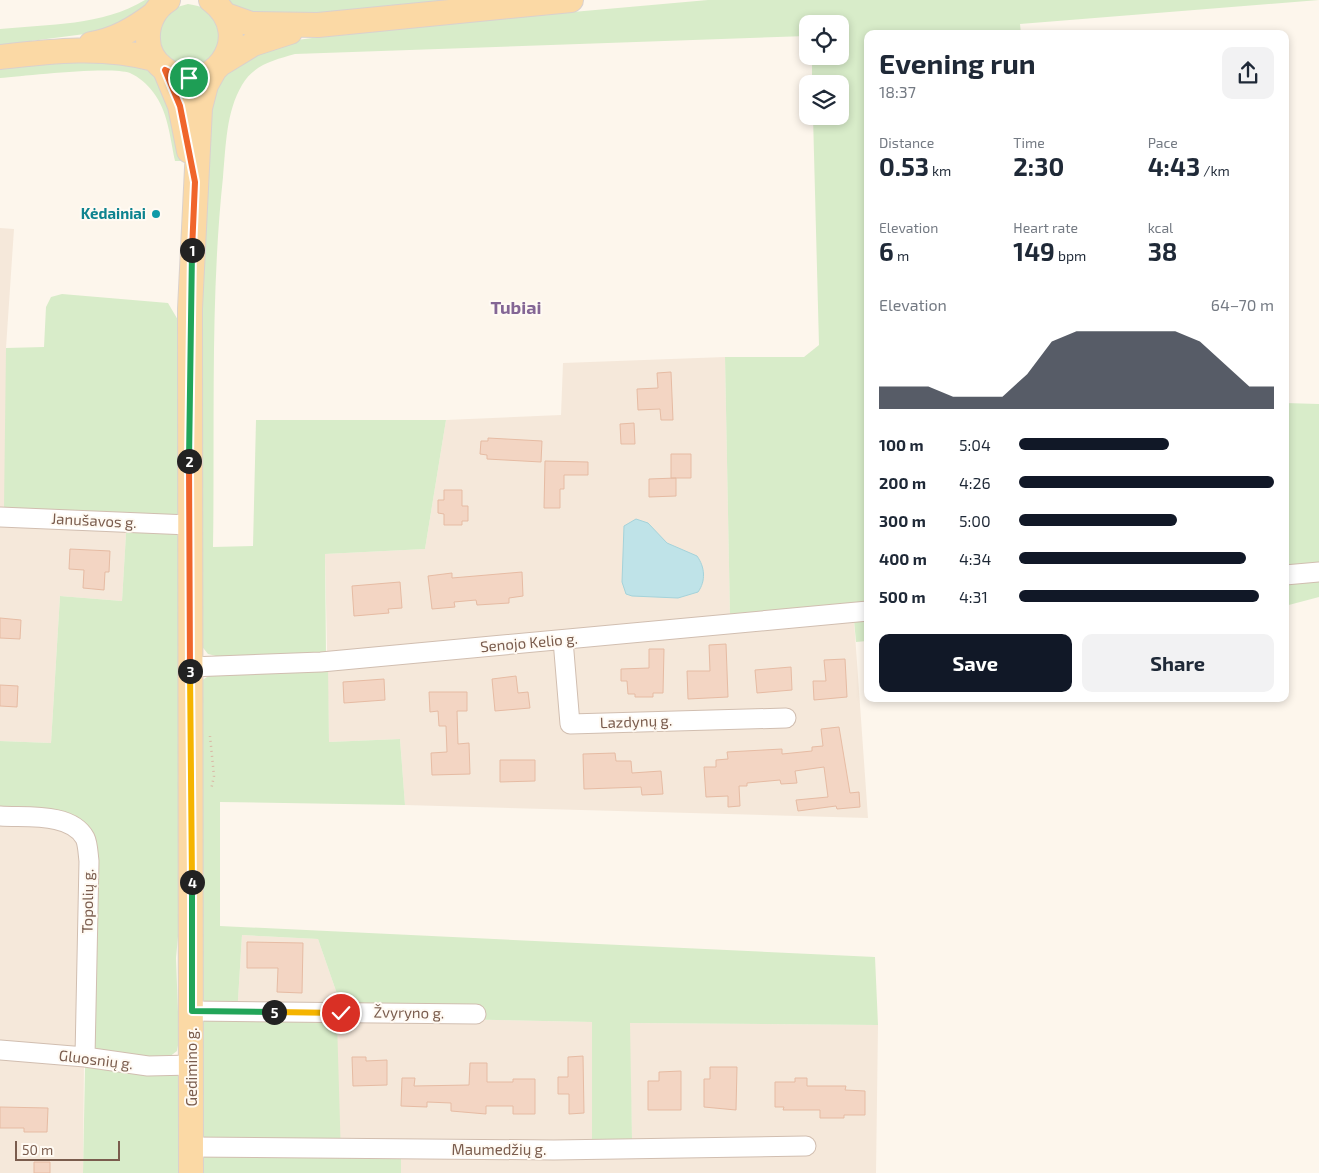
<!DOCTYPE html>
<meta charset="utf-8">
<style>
body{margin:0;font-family:"Exo 2",sans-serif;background:#f2f2f3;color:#1f2937;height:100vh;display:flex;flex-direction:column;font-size:19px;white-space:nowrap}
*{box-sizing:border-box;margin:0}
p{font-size:16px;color:#747a83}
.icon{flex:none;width:28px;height:28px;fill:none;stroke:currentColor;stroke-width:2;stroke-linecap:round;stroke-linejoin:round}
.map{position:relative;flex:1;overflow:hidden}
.sheet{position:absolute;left:864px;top:30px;width:425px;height:672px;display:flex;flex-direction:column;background:#fff;border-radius:10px;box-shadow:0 2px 8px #0003}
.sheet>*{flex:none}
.fabs{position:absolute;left:799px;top:15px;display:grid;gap:10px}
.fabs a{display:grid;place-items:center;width:50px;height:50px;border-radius:10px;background:#fff;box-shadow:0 2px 8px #0003;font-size:25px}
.scale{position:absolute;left:15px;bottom:12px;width:105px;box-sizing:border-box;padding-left:5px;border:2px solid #7a5c4d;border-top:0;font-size:14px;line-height:18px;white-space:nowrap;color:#7a5c4d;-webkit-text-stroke:4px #fffaf3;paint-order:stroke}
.pin{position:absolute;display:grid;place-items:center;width:42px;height:42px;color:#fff;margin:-21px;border:2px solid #fff;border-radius:50%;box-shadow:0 1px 5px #0007}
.km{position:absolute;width:25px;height:25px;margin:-12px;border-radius:50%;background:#222;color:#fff;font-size:14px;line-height:25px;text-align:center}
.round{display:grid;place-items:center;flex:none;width:52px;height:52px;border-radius:10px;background:#f2f2f3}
.head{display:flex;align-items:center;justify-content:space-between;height:85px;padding:0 15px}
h1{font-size:28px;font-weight:700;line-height:38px}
.metrics{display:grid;grid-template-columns:repeat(3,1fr);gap:8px;height:85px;padding:5px 15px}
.metrics div{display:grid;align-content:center}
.metrics b{font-size:25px;font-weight:700}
.metrics small{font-size:14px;font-weight:400}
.metrics p{font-size:14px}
.chart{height:140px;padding:10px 15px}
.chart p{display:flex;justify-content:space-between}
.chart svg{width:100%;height:90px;margin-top:5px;fill:#111827;opacity:.7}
.primary-button{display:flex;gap:10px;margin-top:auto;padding:10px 15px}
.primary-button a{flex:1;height:58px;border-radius:10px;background:#111827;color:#fff;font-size:20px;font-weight:700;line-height:58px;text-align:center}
.primary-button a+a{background:#f2f2f3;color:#1f2937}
ul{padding:0 15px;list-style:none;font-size:16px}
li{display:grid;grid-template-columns:80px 60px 1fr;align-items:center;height:38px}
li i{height:12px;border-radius:6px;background:#111827}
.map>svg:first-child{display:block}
.residential{fill:#f5e8da}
.green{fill:#d8ecc9}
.water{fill:#bfe3e8;stroke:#a5d3da}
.building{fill:#f3d5c3;stroke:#e6bba3}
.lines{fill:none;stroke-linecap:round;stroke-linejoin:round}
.minor-casing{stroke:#d1beb0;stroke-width:21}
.major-casing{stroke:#dad1cd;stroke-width:26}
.path{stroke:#d9b8a5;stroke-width:2.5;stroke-dasharray:1 4;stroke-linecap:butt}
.minor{stroke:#fff;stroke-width:19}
.major{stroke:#fbd9a5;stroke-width:24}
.split-1-casing{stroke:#fff;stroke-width:10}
.split-2-casing{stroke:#fff;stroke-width:10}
.split-3-casing{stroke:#fff;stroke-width:10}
.split-4-casing{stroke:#fff;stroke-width:10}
.split-5-casing{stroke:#fff;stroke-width:10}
.split-6-casing{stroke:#fff;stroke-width:10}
.split-1{stroke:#f0652b;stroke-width:6}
.split-2{stroke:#22a559;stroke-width:6}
.split-3{stroke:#f0652b;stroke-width:6}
.split-4{stroke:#f5b400;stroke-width:6}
.split-5{stroke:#22a559;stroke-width:6}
.split-6{stroke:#f5b400;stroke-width:6}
.culture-dot{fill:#0f9aa8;stroke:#fffaf3;stroke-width:2}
.labels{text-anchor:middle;stroke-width:4;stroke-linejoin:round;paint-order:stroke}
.culture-label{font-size:15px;font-weight:bold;fill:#0d838f;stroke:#fffaf3;text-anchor:end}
.street-label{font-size:15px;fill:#7a5c4d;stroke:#fffaf3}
.quarter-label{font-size:18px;font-weight:bold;fill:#846695;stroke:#fffaf3}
</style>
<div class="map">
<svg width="1319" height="1173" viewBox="0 0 1319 1173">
<rect width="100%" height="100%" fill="#fdf6ec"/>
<path class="residential" d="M0,228l14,1 -8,119 121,169 -5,84 -62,-5 -9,147 -51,-2z
M725,357l5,260 123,-11 15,212 -463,-13 -5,-66 -71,3 -4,-188 100,-5 21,-129 115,-5 2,-52z
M0,816l59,4 27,18 -3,335h-83z
M242,935l76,4 27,78 247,5v117h40l-3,-116 249,2 -2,148h-475l-1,-14 -59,-2 -104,-141z"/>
<path class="green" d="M145,0h13l-50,31 -108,14v-16c49,-5 102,-3 145,-29z
M220,0h230l-139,16 -57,3z
M708,0h611l-299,24 1,10h-153l-1,571 -137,12 -5,-260h79l15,-12 -6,-229h27v-32h-28v-28h28v-32h-32l-1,12 -512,18c-21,6 -42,11 -53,31 -16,27 -16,61 -19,92 -13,122 -8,247 -10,370l40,-1 3,-126h190l-21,129 -100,5 1,101 -102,3 -16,-4 -8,-10 -1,-336 5,-191 20,-47 59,-28 87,-12z
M188,4c30,4 30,20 32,45l-27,23 -33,-14 -2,-36 12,-13z
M79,59h48l26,13 24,44 6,45h-8c-5,-23 -7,-50 -22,-69 -6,-8 -14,-15 -23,-19 -21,-7 -104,3 -130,5v-10z
M62,294l106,9 10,17 3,585 -5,53 3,81 -2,12 -12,9 27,5 -1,108h-108l6,-312 -15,-35 -74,-10v-75l51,2 9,-147 62,5 5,-84 -123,-10 2,-159 38,-1 2,-40 5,-10z
M1285,403l34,1v158l-34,3z
M1319,579v18l-34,9v-24z
M867,618v23l-11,1 -2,-22z
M328,666l1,76 71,-3 5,66 -185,-3v124l655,31 3,68 -248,-2 2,116h-40v-117l-247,-5 -27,-78 -76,-4 -5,81 100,5 4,136 60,2v14h-205l7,-395 -2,-97 12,-8z"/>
<path class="water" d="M636,519l12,4 19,20 30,13c8,11 9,25 1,36l-20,6 -46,-2 -6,-2 -4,-12 2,-56z"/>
<path class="building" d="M671,372l2,48h-12l-1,-11 -22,1 -1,-21 21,-1 -1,-15z
M634,423l1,21h-14l-1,-20z
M488,438l54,3 -1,21 -54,-3v-4l-7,-1 1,-13h7z
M671,454h20v24h-20z
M545,461l43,1v13h-24v14h-4v19h-16z
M676,478v18l-27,1v-18z
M444,490h18v16h6v15h-6v4h-18v-11l-6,-1v-13h6z
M70,549l40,2 -1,21h-4l-1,18 -21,-2 1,-18 -15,-1z
M522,572l1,24 -14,2v5l-32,2 -1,-5 -22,2 1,5 -23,2 -4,-33 24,-3v5z
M400,582l2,26 -14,1 1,4 -35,3 -2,-30z
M0,618l21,2 -1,19 -20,-1z
M726,644l2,53 -40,2 -1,-28h23l-1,-26z
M649,649h15l-1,44h-10v4h-18v-3h-7l-1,-13h-6v-12l28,-1z
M845,659l2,38 -33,3 -1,-19h13l-2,-21z
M791,667l1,23 -35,3 -2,-23z
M516,676l2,17 10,-1 2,16 -35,3 -3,-32z
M384,679l1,21 -41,3 -1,-21z
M0,685l18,1 -1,21 -17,-1z
M429,692h38v19h-10l1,33 11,-1 1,31 -38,1 -1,-22 16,-1 -1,-26h-7l-1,-15 -8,1z
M839,727l11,66 9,-1 1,15 -23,2 -1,-3 -38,5 -2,-11 32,-3 -4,-30 -29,4 2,12 -16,1 -1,-4 -33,3v3h-8l1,20 -12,1v-11l-22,1 -2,-30h12v-7l12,-1 -1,-7 55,-3v5l30,-3v-4l11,-1 -2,-17z
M615,753l1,8h15l1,12 29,-2 2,23 -21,1 -1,-8 -57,2 -1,-35z
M500,760h35v21l-35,1z
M247,942l56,1 -1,50 -25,-1 1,-24h-31z
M583,1056l1,57 -15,1v-20h-11v-17h10v-20z
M352,1057h14v4l21,-1v25l-34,1z
M470,1063h17v19h26v-3h22v35h-22v-8h-27v8l-35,-3v-8l-24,-1v5l-26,-1 1,-28h13l-1,8 55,-1z
M710,1067h27l-1,43 -32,-3v-28h6z
M681,1071v39h-33v-29h11v-9z
M795,1078h12v8h39l-1,4 20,1v24h-21v3h-24v-8h-37l1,-3h-9v-25h20z
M0,1107l48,1 -1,24h-23v-4h-24z
M34,1162h16v11h-16z"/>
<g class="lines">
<g class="minor-casing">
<path id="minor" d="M0,517l189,8
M1285,575l34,-3
M563,640l7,84 216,-6
M190,667l131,-5 547,-51
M0,816c25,2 71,-4 85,22 3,6 3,16 4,23l-4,196
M192,1011l284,3
M0,1050l85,7 63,9 44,-1
M191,1147l363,3 252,-4"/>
</g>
<g class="major-casing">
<path id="major" d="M168,0c-13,8 -21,23 -20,39 0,11 6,22 15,29 45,36 97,-31 48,-68
M226,15l25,9 67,1 253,-25
M91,44c24,-4 43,-15 63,-30
M0,57c52,-6 103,-12 154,2
M222,63l31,-19 37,-12
M165,70l15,36 9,45
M191,1173l-1,-864 10,-201 6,-23 9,-16"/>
</g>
<path class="path" d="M210,736l4,40 -3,14"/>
<use href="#minor" class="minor"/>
<use href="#major" class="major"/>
</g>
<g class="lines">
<g class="split-1-casing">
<path id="split-1" d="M189,78l-10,-1 -14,-7 15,36 15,76 -3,68"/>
</g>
<g class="split-2-casing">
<path id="split-2" d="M189,461l3,-211"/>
</g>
<g class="split-3-casing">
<path id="split-3" d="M189,461l1,210"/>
</g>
<g class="split-4-casing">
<path id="split-4" d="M190,671l2,211"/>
</g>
<g class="split-5-casing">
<path id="split-5" d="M192,882v129l82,1"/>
</g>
<g class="split-6-casing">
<path id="split-6" d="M274,1012l67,1"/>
</g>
<use href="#split-1" class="split-1"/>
<use href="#split-2" class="split-2"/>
<use href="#split-3" class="split-3"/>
<use href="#split-4" class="split-4"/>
<use href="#split-5" class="split-5"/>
<use href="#split-6" class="split-6"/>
</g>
<circle class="culture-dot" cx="156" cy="214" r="5"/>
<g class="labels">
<g class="culture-label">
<text x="146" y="219">Kėdainiai</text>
</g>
<g class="street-label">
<text transform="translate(94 521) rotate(3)" y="5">Janušavos g.</text>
<text transform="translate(529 643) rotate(-5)" y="5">Senojo Kelio g.</text>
<text transform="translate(636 722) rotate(-2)" y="5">Lazdynų g.</text>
<text transform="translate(88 901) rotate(-89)" y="5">Topolių g.</text>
<text transform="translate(409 1013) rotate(1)" y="5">Žvyryno g.</text>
<text transform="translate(96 1060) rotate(7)" y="5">Gluosnių g.</text>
<text transform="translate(192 1067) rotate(-90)" y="5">Gedimino g.</text>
<text x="499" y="1155">Maumedžių g.</text>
</g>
<g class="quarter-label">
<text x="516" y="314">Tubiai</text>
</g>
</g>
</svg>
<div class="fabs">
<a><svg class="icon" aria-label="locate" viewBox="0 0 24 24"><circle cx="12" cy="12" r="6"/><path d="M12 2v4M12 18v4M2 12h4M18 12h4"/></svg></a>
<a><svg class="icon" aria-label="layers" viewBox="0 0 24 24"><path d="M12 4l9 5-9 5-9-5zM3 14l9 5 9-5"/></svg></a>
</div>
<div class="scale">50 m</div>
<div class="pin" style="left:189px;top:78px;background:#1e9e55"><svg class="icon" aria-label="arrive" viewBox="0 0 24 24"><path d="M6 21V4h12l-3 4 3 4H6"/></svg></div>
<div class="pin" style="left:341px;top:1013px;background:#d93025"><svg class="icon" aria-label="check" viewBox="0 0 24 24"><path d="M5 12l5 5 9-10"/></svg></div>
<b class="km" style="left:192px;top:250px">1</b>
<b class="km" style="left:189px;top:461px">2</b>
<b class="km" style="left:190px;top:671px">3</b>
<b class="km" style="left:192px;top:882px">4</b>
<b class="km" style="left:274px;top:1012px">5</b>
<section class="sheet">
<div class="head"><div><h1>Evening run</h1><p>18:37</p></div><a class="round"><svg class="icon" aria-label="share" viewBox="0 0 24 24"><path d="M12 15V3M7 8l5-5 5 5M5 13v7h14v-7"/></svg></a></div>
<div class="metrics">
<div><p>Distance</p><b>0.53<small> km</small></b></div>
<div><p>Time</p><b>2:30</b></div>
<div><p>Pace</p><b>4:43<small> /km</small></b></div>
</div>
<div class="metrics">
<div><p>Elevation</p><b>6<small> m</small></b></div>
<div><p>Heart rate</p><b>149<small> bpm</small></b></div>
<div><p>kcal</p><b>38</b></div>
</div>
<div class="chart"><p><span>Elevation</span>64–70 m</p>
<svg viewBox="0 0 160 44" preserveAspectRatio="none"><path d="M0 44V33L10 33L20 33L30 38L40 38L50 38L60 27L70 11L80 6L90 6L100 6L110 6L120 6L130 11L140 22L150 33L160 33V44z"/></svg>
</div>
<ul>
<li><b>100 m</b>5:04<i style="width:59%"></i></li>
<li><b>200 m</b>4:26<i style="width:100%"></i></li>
<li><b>300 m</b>5:00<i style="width:62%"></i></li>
<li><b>400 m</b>4:34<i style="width:89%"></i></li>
<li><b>500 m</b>4:31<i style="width:94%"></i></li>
</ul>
<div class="primary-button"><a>Save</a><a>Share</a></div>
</section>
</div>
